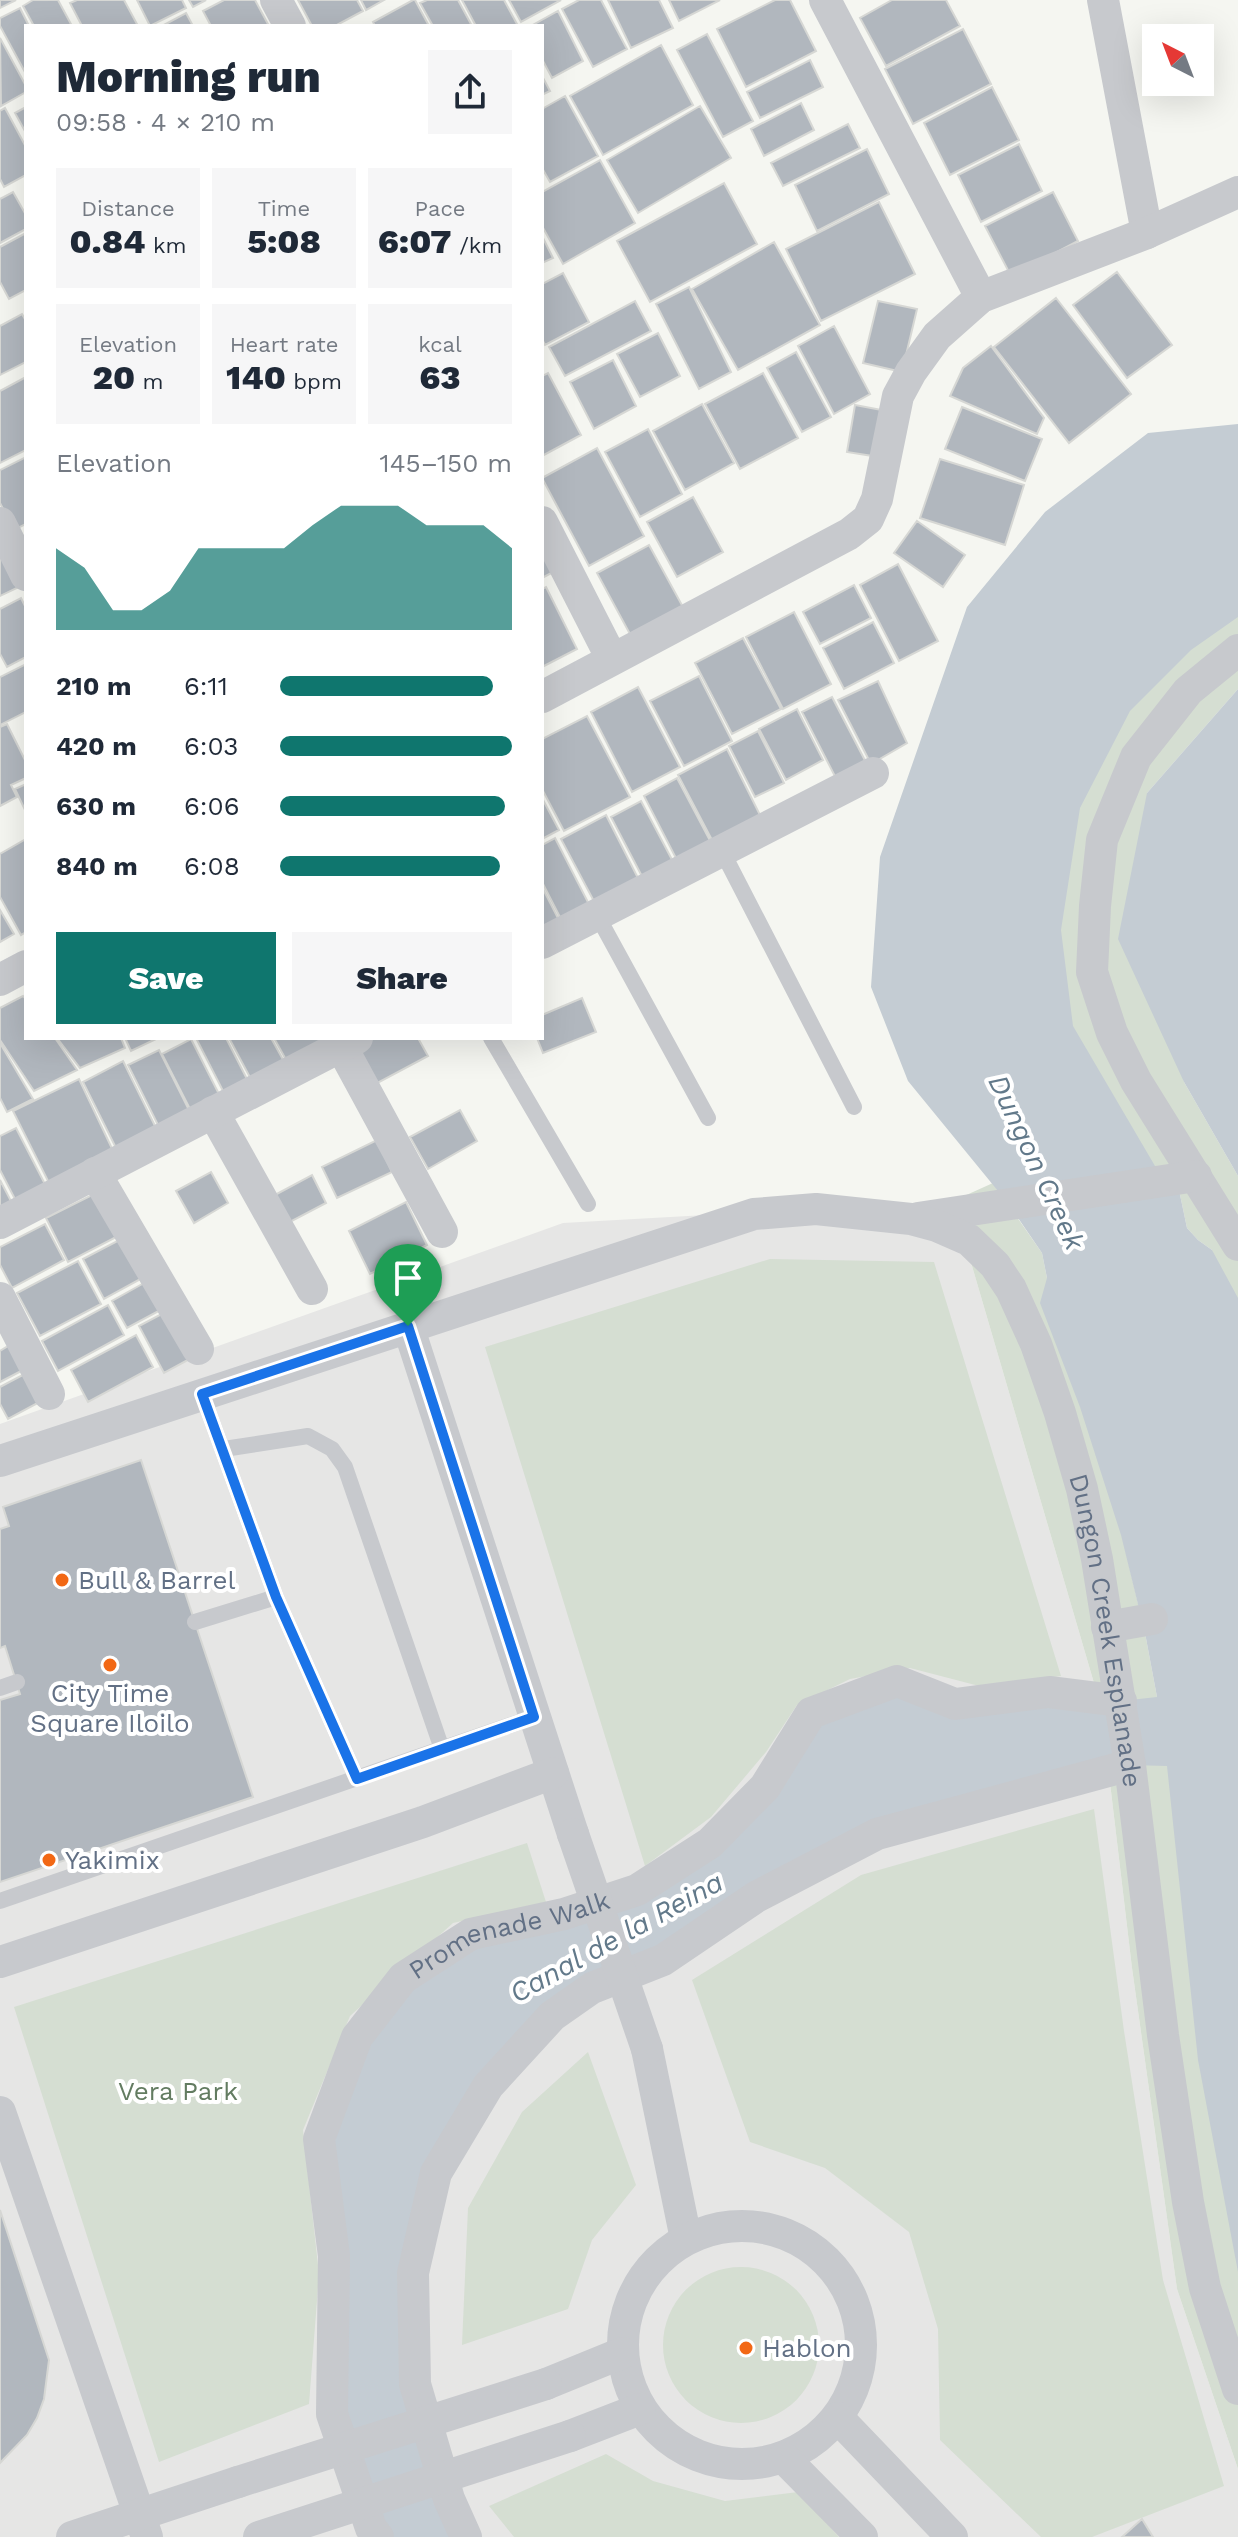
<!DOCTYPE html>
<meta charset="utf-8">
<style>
body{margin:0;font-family:"Work Sans",sans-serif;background:#f6f6f7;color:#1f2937;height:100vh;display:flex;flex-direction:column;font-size:30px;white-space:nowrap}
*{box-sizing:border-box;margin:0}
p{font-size:26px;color:#747a83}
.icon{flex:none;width:44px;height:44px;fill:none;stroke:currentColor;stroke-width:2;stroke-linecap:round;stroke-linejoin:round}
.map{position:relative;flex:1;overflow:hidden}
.drawer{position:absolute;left:24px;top:24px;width:520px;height:1016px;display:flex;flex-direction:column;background:#fff;border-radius:0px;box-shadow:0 8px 32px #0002}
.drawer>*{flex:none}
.needle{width:52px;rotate:318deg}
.controls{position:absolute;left:1142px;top:24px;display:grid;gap:16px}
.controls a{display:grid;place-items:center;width:72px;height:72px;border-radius:0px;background:#fff;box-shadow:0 8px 32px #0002;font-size:40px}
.pin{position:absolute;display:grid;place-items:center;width:68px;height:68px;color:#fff;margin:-82px -34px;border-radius:50% 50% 50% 0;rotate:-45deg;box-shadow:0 0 8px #0007}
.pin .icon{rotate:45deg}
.round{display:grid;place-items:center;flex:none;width:84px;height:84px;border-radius:0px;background:#f6f6f7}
.overview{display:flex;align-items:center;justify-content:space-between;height:136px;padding:0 32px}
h1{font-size:44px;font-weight:800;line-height:60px}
.stats{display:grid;grid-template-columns:repeat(3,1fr);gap:12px;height:136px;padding:8px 32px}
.stats div{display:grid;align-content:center;border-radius:0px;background:#f6f6f7;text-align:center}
.stats b{font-size:34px;font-weight:800}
.stats small{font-size:22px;font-weight:400}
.stats p{font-size:22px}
.chart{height:224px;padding:16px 32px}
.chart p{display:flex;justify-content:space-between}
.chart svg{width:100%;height:144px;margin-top:8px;fill:#0f766e;opacity:.7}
.button{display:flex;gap:16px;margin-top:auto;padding:16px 32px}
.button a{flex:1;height:92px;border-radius:0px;background:#0f766e;color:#fff;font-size:32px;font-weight:800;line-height:92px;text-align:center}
.button a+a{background:#f6f6f7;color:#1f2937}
ul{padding:0 32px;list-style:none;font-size:26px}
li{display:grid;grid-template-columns:128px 96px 1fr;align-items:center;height:60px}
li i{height:20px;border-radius:10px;background:#0f766e}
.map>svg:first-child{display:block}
.built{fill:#e6e6e5}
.green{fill:#d5ded2}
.water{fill:#c4ccd3}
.building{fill:#b1b7be;stroke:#d6d7d4;stroke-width:2}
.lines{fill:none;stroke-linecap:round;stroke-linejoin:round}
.lane{stroke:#c7c9cd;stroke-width:16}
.street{stroke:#c7c9cd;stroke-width:32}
.street-bridge{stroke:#c7c9cd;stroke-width:32}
.route-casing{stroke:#fff;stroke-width:16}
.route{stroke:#1a73e8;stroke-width:10}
.poi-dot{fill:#f26815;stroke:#fff;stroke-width:3}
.labels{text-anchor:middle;stroke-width:8;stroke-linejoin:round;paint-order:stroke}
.poi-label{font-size:26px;fill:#627085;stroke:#fff;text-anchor:start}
.street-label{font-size:26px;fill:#627085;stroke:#fff}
.park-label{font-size:26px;fill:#637c61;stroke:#fff}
.water-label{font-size:28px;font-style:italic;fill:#62798a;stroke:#fff}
</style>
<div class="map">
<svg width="1238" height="2537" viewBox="0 0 1238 2537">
<rect width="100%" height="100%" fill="#f5f6f1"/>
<path class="built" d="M953,1201l148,506 31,261 45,321 61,180v68h-1238v-1113l563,-201z"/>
<path class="green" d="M1238,553v136l-91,104 37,289 54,94v257l-26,-183 -14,-10 -11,-12 -8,-38 -146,-141 34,-330z
M993,1183l49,70 5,25 19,21 79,334 12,64 81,149v623l-61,-180 -45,-321 -31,-261 -148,-506z
M770,1259l164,3 127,414 -78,11 -73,-19 -60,11 -53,26 -31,47 -55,65 -66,49 -160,-519z
M1094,1809l30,222 39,249 61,206 -132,51h-51l-101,-97 -2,-111 -29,-97 -84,-64 -75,-26 -58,-162 169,-105z
M527,1843l19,59 -93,21 -103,93 -47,114 16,144 -10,130 -150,58 -145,-455z
M588,2052l48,133 -44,55 -24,69 -106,36 6,-137 54,-96z
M663 2345a78 78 0 1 1 156 0a78 78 0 1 1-156 0Z
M606,2454l47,27 72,20 73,-9 41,45h-325l-25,-31z"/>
<path class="water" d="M1238,424v193l-47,33 -61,61 -50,97 -19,122 12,96 82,140 24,24 8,38 11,12 14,10 26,48v974l-40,-212 -31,-294 -37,-1 -253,69 -325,182 -116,157 -21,211 51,153h-88l-46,-123 -13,-275 84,-161 161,-64 146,-71 101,-130 86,-32 58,23 166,-3 36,-4 -12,-64 -24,-98 -41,-128 -40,-104 7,-25 -5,-25 -35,-51 -99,-121 -37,-94 9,-130 87,-250 78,-95 103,-79z
M1238,689v487l-54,-94 -66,-143 29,-146z"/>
<path class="building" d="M0,0h16l-16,8z
M33,0h25l14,26h-38l-11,-20z
M77,0h47l14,26h-56l-12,-23z
M137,0h45l4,8 -36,18z
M189,0h17l-13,7z
M224,0h31l14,26h-58l-8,-15z
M298,0h59l6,11 -28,15h-23z
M361,0h23l-18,10z
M413,0h2l14,26h-54l-2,-4z
M427,0h31l14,26h-39l-13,-23z
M462,0h42l14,26h-42z
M509,0h52l-40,22z
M579,0h22l26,49 -34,18 -31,-58z
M608,0h51l14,28 -42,20z
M669,0h51l-41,21z
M775,0h15l26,51 -70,36 -29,-58z
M892,0h54l14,26 -74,40 -26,-48z
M20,8l9,18h-3v48l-26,-48v-8z
M558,11l25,50 -31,17 -10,-19v-33h-11z
M186,13l7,13h-31z
M963,29l28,55 -78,40 -28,-55z
M707,34l46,87 -30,16 -46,-87z
M0,38l26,48v6l-25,14z
M661,45l32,60 -90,50 -33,-59z
M810,60l13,27 -63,31 -13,-26z
M542,76l8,15 -8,4z
M992,87l27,53 -69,35 -26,-52z
M565,96l33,60 -48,26 -8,-14v-59z
M801,103l13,27 -50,26 -13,-27z
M700,106l31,52 -93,55 -31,-53z
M26,107v26l-11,-20z
M5,108l21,39v28l-22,12 -4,-8v-68z
M848,124l12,24 -77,38 -12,-23z
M1019,144l23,47 -61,31 -23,-47z
M867,149l22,45 -72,37 -22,-46z
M600,160l35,63 -72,41 -21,-38v-34z
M724,183l33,61 -107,58 -33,-61z
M13,192l13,23v14l-26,14v-44z
M1053,192l25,49 -67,35 -26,-50z
M879,202l36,72 -94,47 -35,-72z
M26,233v57l-17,9 -9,-17v-35z
M542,236l11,22 -11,5z
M774,242l46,83 -82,45 -46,-81z
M1117,272l55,73 -45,33 -54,-73z
M563,273l26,49 -44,23 -3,-6v-55z
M689,287l42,85 -32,17 -43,-85z
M1056,298l75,96 -62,49 -75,-96z
M635,301l16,30 -86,45 -16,-29z
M878,301l39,8 -15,63 -39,-9z
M22,314l4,7v41l-26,13v-49z
M834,326l36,68 -36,20 -36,-68z
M658,333l22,43 -40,21 -23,-43z
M991,346l53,72 -7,16 -87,-38 13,-28z
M796,352l35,65 -29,15 -35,-64z
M613,360l23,46 -42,23 -24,-47z
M548,373l33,62 -39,21v-80z
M763,373l35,65 -58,31 -35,-65z
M26,377v73l-26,13v-72z
M702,404l32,59 -49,27 -32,-59z
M855,405l32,6 -8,46 -32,-5z
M962,407l80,32 -17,42 -80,-32z
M648,429l34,65 -42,23 -35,-65z
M597,448l47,88 -55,30 -47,-88z
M26,457v67l-12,6 -14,-27v-33z
M940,459l84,26 -19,60 -85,-27z
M693,497l30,55 -46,25 -30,-55z
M917,521l48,34 -22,32 -49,-34z
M0,542l21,44 -21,10z
M542,543l15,27 -15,8z
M649,545l34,62 -52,29 -34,-63z
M898,564l40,77 -39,20 -39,-76z
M854,585l17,33 -51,26 -17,-32z
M546,587l31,62 -35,18v-78z
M21,598l5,10v49l-19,10 -7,-13v-45z
M794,612l37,72 -48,25 -37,-72z
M873,622l21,41 -50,26 -21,-41z
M743,638l38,71 -49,25 -37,-71z
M26,664v48l-26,13v-48z
M699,676l33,65 -48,25 -34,-65z
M878,681l29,62 -36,21 -33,-64z
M638,687l42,80 -48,25 -41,-80z
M832,697l39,75 -30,16 -39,-76z
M797,709l26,51 -37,20 -27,-51z
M587,716l43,81 -66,34 -22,-42v-50z
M7,724l19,38v16l-15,7 6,12 -17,9v-79z
M758,731l26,52 -29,14 -26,-51z
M727,749l34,68 -48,25 -35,-67z
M677,778l38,72 -34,18 -37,-72z
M26,784v28l-11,-23z
M542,798l17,32 -17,9z
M641,801l37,70 -31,15 -36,-69z
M606,815l36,71 -44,23 -37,-70z
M555,838l37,72 -28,15 -22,-43v-37z
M26,839v93l-5,3 -21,-38v-43z
M542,887l19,37 -19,10z
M0,910l14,24 -14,8z
M23,996l3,3v39h29l22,32 -43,21 -34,-51v-32z
M582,998l14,34 -53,21 -6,-15h5v-23z
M57,1038h64l4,10 -45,20z
M125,1038h33l-27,13z
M196,1038h30l22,43 -24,12z
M229,1038h42l15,27 -33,18z
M274,1038h50l-34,29z
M365,1038h53l10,18 -58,31 -21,-40z
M191,1039l30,59 -29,15 -30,-59z
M0,1043l33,56 -26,13 -7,-14z
M159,1050l34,68 -31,15 -34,-68z
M123,1061l35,71 -40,20 -35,-70z
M79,1079l37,78 -64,32 -39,-78z
M460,1110l17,31 -49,28 -18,-32z
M16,1128l32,62 -30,15 -18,-35v-34z
M377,1140l15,32 -55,26 -15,-31z
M211,1172l17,31 -34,20 -18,-32z
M312,1175l14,28 -38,20 -15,-27z
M0,1180l12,23 -12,7z
M102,1190l22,43 -56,29 -22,-44z
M406,1202l21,43 -57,29 -21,-43z
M45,1224l19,36 -52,28 -12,-23v-18z
M125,1237l21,39 -42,23 -21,-40z
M78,1261l23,43 -61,32 -23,-43z
M153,1278l15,28 -41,22 -15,-27z
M108,1305l16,30 -66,36 -16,-30z
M171,1309l26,46 -33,18 -25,-47z
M136,1335l17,32 -65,35 -17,-32z
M13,1343l14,25 -27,14v-31z
M32,1370l15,28 -39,21 -8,-15v-17z
M141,1460l112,337 -253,85v-182l20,-6 -15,-48 -5,2v-119l9,-3 -6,-19z
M0,2210l49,150 -5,39 -7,19 -10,17 -27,28z
M1142,2519l11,18h-31z"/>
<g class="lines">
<path class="lane" d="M722,851l132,256
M597,915l111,203
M491,1038l97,166
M202,1394l74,203 81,182
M224,1449l84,-13 24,13 13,18 97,282
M195,1622l81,-25
M0,1688l17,-6
M0,1901l534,-184"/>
<g class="street">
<path d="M276,0l14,26"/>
<path d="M825,0l156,297"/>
<path d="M1103,0l44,233"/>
<path d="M542,522l70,137"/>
<path d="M0,523l26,52"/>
<path d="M1238,650l-50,41 -52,66 -34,83 -7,66 -3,66 20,61 24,48 102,164"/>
<path d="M542,697l307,-163 19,-15 9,-20 21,-103 13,-24 26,-36 44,-39 166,-64 91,-41"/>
<path d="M542,943l331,-170"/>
<path d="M0,980l26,-14"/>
<path d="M341,1046l101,186"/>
<path d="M213,1112l99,177"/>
<path d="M95,1173l103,176"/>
<path d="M918,1218l278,-42"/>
<path d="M0,1223l357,-185"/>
<path d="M0,1298l49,96"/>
<path d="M408,1326l165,508"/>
<path id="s1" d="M0,1461l754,-247 62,-5 95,10 26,7 32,14 26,25 16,24 25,55 24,69 22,76 15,70 33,206 33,270 25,167 17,86 33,101"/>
<path d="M1107,1627l45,-8"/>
<path d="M0,1962l423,-140 130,-49"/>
<path d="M647,2049l39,190"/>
<path d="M0,2112l147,425"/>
<circle cx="742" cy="2345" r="119"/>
<path d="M546,2384l76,-31"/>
<path d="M838,2418l114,119"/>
<path d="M570,2436l70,-27"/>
<path d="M784,2458l78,79"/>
<path d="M72,2537l166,-55"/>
<path id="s2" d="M378,2537l-7,-9 -39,-114 2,-158 -15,-117 38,-102 46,-59 68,-44 93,-20 73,-24 73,-47 55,-56 46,-74 86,-32 58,23 94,-12 72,9"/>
<path d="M466,2537l-17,-38 -34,-115 -2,-111 23,-100 52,-87 64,-70 40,-28 71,-28 93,-63 121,-63 253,-69"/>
</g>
<path class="street-bridge" d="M573,1834l74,215
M238,2482l308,-98
M259,2537l311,-101"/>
</g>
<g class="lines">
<g class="route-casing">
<path id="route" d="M408,1326l126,391 -177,62 -81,-182 -74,-203z"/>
</g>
<use href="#route" class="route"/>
</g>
<g class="poi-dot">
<circle cx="62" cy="1580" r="8"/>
<circle cx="110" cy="1665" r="8"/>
<circle cx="49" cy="1860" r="8"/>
<circle cx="746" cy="2348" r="8"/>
</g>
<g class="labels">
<g class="poi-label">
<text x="78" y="1589">Bull &amp; Barrel</text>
<text x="110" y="1702" text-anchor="middle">City Time<tspan x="110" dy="30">Square Iloilo</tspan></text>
<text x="65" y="1869">Yakimix</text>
<text x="762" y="2357">Hablon</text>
</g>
<g class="street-label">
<text dy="9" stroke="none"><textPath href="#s1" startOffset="1434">Dungon Creek Esplanade</textPath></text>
<text dy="9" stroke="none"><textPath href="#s2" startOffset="708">Promenade Walk</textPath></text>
</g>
<g class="park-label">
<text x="178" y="2100">Vera Park</text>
</g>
<g class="water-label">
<text transform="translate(1037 1162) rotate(65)" y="10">Dungon Creek</text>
<text transform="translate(616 1937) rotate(-29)" y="10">Canal de la Reina</text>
</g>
</g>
</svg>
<div class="controls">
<a><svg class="needle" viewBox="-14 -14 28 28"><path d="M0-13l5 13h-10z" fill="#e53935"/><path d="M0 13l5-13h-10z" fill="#747a83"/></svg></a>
</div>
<div class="pin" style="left:408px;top:1326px;background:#1e9e55"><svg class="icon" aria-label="arrive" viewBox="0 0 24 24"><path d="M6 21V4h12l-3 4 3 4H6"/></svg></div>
<section class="drawer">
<div class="overview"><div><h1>Morning run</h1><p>09:58 · 4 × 210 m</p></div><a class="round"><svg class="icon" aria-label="share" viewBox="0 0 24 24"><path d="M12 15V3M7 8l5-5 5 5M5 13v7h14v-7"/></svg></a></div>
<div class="stats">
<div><p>Distance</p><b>0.84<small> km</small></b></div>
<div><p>Time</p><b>5:08</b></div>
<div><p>Pace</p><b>6:07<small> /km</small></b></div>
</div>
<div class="stats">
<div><p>Elevation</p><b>20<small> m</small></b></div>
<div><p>Heart rate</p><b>140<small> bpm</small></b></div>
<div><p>kcal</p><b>63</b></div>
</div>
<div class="chart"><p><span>Elevation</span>145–150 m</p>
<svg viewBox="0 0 160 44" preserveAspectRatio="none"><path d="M0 44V19L10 25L20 38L30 38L40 32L50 19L60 19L70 19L80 19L90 12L100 6L110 6L120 6L130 12L140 12L150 12L160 19V44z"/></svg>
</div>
<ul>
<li><b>210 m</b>6:11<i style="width:92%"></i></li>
<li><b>420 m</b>6:03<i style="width:100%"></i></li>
<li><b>630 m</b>6:06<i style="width:97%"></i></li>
<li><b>840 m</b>6:08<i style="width:95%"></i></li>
</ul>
<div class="button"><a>Save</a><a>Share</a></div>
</section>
</div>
